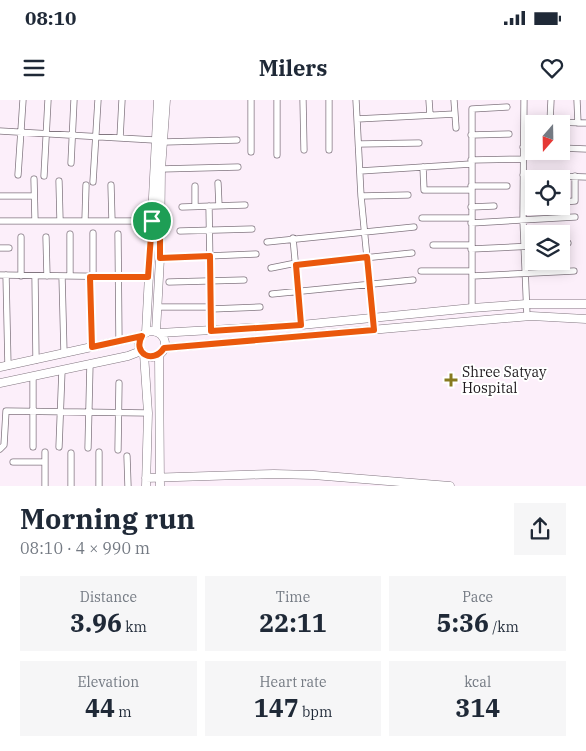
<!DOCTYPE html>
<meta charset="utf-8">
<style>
body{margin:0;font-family:"IBM Plex Serif",serif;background:#f6f6f7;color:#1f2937;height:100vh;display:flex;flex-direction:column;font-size:19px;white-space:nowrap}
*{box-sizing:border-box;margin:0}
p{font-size:16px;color:#747a83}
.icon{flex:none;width:28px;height:28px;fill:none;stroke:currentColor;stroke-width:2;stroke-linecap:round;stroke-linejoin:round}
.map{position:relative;height:386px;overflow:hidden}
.side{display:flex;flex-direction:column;background:#fff;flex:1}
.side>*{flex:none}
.needle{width:32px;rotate:200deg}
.buttons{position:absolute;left:525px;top:15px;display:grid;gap:10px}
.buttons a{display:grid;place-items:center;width:45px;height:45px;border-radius:0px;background:#fff;box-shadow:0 2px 12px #0003;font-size:25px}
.pin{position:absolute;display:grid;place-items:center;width:42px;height:42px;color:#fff;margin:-21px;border:2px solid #fff;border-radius:50%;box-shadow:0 1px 5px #0007}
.round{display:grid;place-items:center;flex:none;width:52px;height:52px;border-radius:0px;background:#f6f6f7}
.headline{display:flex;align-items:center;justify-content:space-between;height:85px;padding:0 20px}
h1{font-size:28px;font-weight:700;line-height:38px}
.figures{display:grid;grid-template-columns:repeat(3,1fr);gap:8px;height:85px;padding:5px 20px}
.figures div{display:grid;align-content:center;border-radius:0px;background:#f6f6f7;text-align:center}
.figures b{font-size:25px;font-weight:700}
.figures small{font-size:14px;font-weight:400}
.figures p{font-size:14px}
.status{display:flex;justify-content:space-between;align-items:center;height:35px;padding:0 25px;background:#fff;direction:ltr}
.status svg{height:14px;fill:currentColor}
header{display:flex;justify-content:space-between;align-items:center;height:65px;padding:0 20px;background:#fff;font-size:22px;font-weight:700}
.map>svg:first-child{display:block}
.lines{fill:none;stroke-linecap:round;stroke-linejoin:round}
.street-casing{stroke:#827680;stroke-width:7}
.secondary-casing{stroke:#827680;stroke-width:9}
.street{stroke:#fff;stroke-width:5.5}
.secondary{stroke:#fff;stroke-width:8}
.route-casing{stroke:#fff;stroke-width:10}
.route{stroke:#ea580c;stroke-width:6}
.poi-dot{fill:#877a1f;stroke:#fff;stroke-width:2}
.labels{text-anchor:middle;stroke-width:4;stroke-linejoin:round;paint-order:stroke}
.poi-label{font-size:14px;fill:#1f1a1e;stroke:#fff;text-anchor:start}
</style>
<div class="status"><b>08:10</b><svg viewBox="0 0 49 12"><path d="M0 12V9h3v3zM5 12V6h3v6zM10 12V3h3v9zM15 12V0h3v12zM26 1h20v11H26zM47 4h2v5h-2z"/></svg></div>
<header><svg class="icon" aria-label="menu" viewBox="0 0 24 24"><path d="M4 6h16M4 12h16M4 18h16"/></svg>Milers<svg class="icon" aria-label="heart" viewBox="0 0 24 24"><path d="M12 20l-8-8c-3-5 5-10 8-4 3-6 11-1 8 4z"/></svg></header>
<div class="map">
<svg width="586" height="386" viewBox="0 0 586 386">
<rect width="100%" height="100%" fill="#fceffa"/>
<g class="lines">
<g class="street-casing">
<path id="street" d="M251,0v52
M303,0l1,50
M356,0l5,96 13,134
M429,0l1,15
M454,0l2,28
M524,0l-1,120 4,96
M577,0l1,23
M357,19l98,-5
M524,21l62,2
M550,22l1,-22
M0,31l154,9
M471,35l38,-1
M120,38l2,-38
M164,42l73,-2
M359,44l60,-1
M523,47l11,1
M561,48l25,1
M329,50v-50
M277,55v-55
M471,60l52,-1
M71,63l3,-63
M423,67l1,23h47
M161,69l77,-2
M360,71l111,-7
M18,75l5,-75
M523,75l63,2
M44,76l4,-76
M34,79l1,42
M59,81l1,39
M93,82l5,-82
M218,83l1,23
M111,85l1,36
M195,86v20
M471,86h36
M0,96h34
M361,96l47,-1
M561,102l14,-1v-25
M209,106l2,125
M182,107l63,-2
M471,107l23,-1
M422,118h49
M85,120l1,-35
M0,121h155
M471,123l104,-6
M180,131l72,-2
M93,133v44
M118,134l1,108
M46,137l1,39
M293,138l8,87
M267,142l147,-15
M561,144l7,-1
M433,145h38
M0,148h9
M471,149l63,-3
M160,158l96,-4
M296,165l116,-12
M271,168l25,-5
M421,171h50
M0,175l148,2
M6,175l2,91
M21,176v-39
M35,176l1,84
M62,176l2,77
M70,176v-42
M472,176l102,-5
M90,177l2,70
M169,182l75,-2
M272,194l141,-14
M158,207h53
M472,208v-199l35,-2
M211,209l49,-2
M33,347v-71
M59,347l3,-77
M88,348l2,-84
M0,349l4,-4 2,-34 142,2
M118,350l1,-67
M99,352v34
M71,353v33
M127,356l1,30
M13,362h32
M45,386v-34"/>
</g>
<g class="secondary-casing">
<path id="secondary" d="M139 244a13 13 0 1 1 26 0a13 13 0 1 1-26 0Z
M156,232l4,-74 1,-89 5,-69
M146,233l12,-233
M159,233l142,-8 171,-17 55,-4h59
M164,248l367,-32 55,3
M144,254l4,59 -2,73
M159,254l1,132
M0,267l142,-31
M0,283l128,-27 13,-5
M146,378l128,-4 39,1 137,11"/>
</g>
<use href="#street" class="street"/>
<use href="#secondary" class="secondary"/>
</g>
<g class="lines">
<g class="route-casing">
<path id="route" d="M152,121h8v37l50,-2 1,75 90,-6 -5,-60 71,-8 7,73 -210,18c-11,17 -32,5 -22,-12l-50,11 -2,-70h58z"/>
</g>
<use href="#route" class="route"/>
</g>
<path class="poi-dot" d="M448.5 272.5h5v5h5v5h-5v5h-5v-5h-5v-5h5z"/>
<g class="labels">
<g class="poi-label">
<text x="462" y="277">Shree Satyay<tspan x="462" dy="16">Hospital</tspan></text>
</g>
</g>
</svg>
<div class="buttons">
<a><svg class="needle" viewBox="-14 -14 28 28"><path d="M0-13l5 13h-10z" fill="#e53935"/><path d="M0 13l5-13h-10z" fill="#747a83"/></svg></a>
<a><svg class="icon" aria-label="locate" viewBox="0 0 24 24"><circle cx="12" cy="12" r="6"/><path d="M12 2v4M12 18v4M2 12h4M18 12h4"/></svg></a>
<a><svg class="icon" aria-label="layers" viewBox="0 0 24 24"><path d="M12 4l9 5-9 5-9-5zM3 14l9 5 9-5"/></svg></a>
</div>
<div class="pin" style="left:152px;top:121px;background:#1e9e55"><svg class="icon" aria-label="arrive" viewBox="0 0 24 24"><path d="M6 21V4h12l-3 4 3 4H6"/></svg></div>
</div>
<section class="side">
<div class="headline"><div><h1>Morning run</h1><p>08:10 · 4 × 990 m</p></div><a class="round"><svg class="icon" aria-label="share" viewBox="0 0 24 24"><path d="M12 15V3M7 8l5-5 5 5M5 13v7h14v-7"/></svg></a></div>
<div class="figures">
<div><p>Distance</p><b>3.96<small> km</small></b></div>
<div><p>Time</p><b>22:11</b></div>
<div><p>Pace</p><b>5:36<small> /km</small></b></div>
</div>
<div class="figures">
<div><p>Elevation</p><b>44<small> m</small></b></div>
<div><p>Heart rate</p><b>147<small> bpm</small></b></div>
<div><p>kcal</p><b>314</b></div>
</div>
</section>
